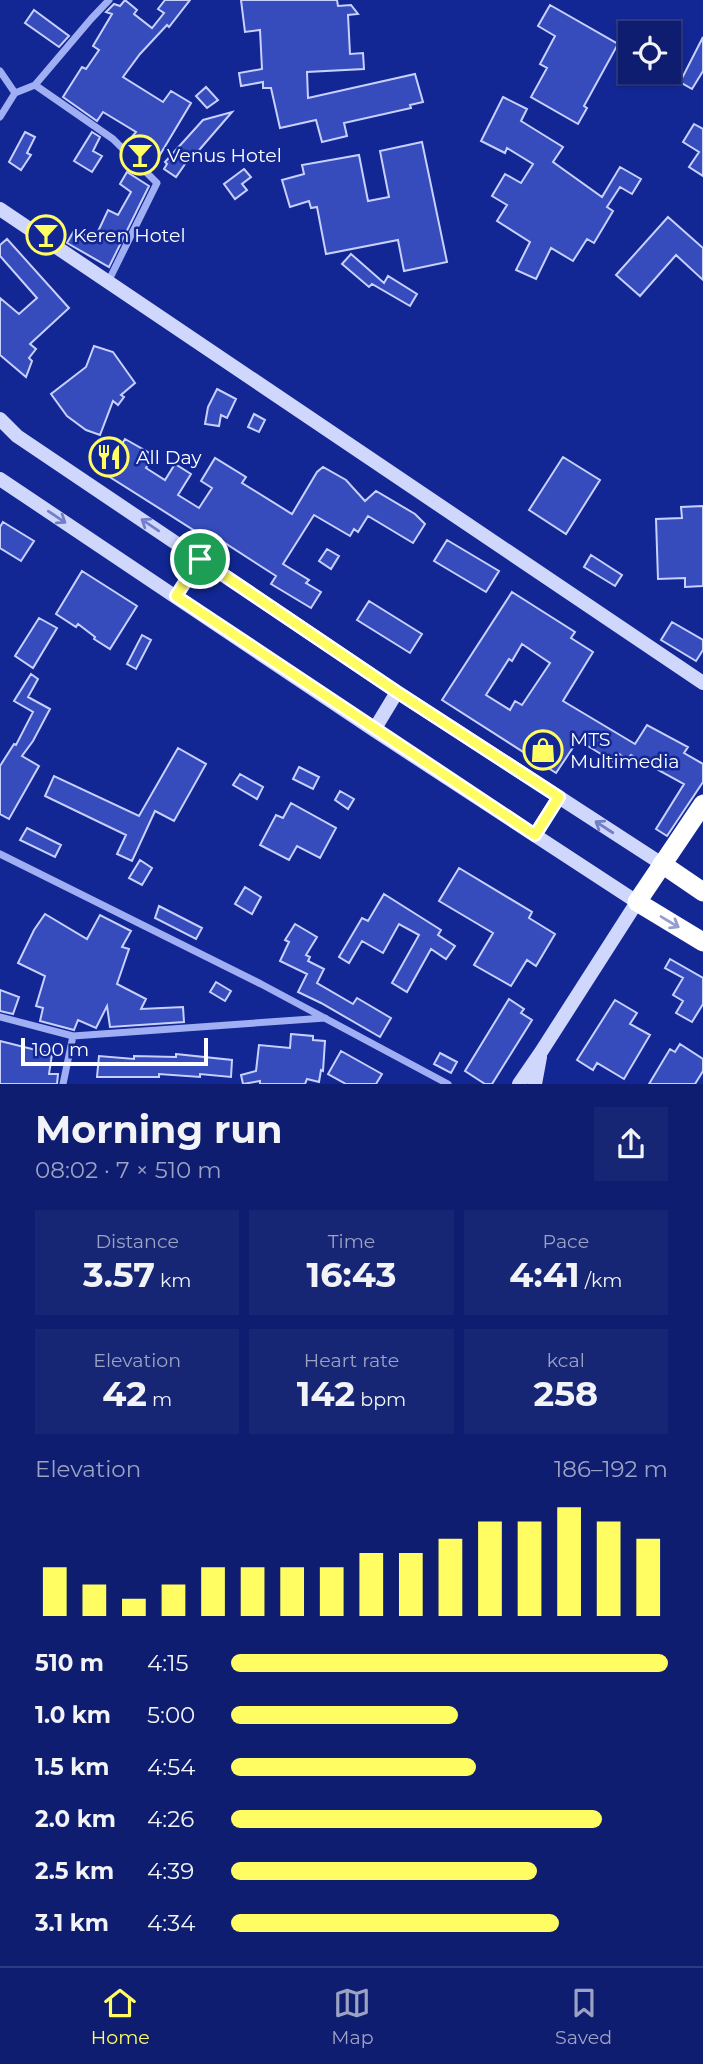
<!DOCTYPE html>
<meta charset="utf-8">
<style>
body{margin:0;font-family:Montserrat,sans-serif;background:#172674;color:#f1f3f6;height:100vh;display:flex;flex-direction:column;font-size:26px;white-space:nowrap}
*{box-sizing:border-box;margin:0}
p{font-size:23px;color:#9ba2c3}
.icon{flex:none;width:38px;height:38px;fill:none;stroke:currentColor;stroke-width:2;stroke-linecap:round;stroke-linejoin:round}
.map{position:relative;height:1084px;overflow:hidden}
.sheet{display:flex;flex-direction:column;background:#0e1d6f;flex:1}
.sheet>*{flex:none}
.tools{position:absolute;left:618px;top:21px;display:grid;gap:14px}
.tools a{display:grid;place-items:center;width:63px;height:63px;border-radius:0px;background:#0e1d6f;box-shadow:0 2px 5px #0004,0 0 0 2px #2e3b82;font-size:35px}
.scale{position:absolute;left:21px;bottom:18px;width:187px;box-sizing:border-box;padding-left:7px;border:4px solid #fff;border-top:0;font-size:19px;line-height:24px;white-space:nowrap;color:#fff;-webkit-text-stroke:5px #122794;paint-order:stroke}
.pin{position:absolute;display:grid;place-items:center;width:60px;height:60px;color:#fff;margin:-30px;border:4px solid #fff;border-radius:50%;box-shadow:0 2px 7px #0007}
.round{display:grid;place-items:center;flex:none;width:74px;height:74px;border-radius:0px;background:#172674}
.overview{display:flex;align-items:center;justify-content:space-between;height:119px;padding:0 35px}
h1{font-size:38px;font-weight:700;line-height:52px}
.stats{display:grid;grid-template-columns:repeat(3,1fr);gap:10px;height:119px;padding:7px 35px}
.stats div{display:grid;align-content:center;border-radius:0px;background:#172674;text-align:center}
.stats b{font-size:35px;font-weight:700}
.stats small{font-size:19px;font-weight:400}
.stats p{font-size:19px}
.chart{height:196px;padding:14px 35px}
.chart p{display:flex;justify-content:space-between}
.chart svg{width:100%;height:126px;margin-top:7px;stroke:#fffd62;stroke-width:6}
ul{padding:0 35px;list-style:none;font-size:23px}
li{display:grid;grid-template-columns:112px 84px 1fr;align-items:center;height:52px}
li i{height:18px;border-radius:9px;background:#fffd62}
.tab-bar{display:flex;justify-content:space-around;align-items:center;height:98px;border-top:2px solid #2e3b82;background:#0e1d6f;font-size:19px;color:#9ba2c3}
.tab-bar a{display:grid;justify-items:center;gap:4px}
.tab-bar .on{color:#fffd62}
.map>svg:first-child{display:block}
.building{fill:#364cbc;stroke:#c8d1fd;stroke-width:2;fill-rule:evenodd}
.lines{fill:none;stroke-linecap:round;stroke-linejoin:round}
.street{stroke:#a0aff3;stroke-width:7}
.secondary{stroke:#d0d7fd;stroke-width:14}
.highway{stroke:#fff;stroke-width:19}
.oneway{stroke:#717fc8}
.oneway2{stroke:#949ecf}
.route-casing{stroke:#fff;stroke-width:14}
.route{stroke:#fffd62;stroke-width:9}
.labels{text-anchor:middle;stroke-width:5;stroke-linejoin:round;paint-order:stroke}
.poi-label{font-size:19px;fill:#fff;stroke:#122794;text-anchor:start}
</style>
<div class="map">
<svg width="703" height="1084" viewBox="0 0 703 1084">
<rect width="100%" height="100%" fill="#122794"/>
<path class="building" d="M125,0l12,10 -3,4 18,14 12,-15 -6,-4 7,-9h25l-21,27 -2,-2 -27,29 -17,23 40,25 8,-11 20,12 -33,55 -28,-19 6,-7 -33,-20 -6,9 -34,-24 19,-30 4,2 13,-19 -6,-4 19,-32 -6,-2 8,-8 6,2z
M241,0h96l1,6 13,-1 7,9 -10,1 2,39 13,-1 1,16 -57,3 1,26 107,-24 8,28 -13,3 1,3 -67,15 3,13 -25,6 -6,-22 -36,8 -9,-40h-8v-6l-22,4 -2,-13 23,-4 -2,-39 -15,2z
M550,5l68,39 -34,62 3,2 -9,16 -47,-27 16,-29 -7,-4 15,-28 -17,-10z
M34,10l35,26 -10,11 -34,-24z
M703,37v34l-11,18 -12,-7z
M206,87l12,13 -11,8 -11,-12z
M503,97l24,12 -6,12 42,26 -10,15 49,35 18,-30 21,12 -9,15 -12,-7 -13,20 6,4 -19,32 -7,-4 -14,22 -22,-13 -15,31 -20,-9 14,-28 -33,-21 10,-16 -15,-9 13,-22 16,9 12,-19 -26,-16 -2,5 -24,-12z
M232,112l-38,44 -2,-2 -16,23 -12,-8 3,-5 -2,-2 38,-42z
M694,124l9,5v47l-14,-9 10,-15 -16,-10z
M25,132l10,5 -8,16 4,2 -10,15 -12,-8z
M92,132l8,5 -7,14 9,5 -10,16 -18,-11z
M422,142l25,120 -43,9 -6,-31 -72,14 -9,-47 -6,1 -2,-7 -19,6 -8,-27 22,-6 -2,-9 57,-10 9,46 21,-4 -9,-46z
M244,169l7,8 -9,7 5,6 -12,9 -11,-15z
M127,172l22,14 -40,81 -42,-24 8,-14 19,11 14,-30 10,5 13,-23 -11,-8z
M668,217l35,31v32l-27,-25 -36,41 -24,-21z
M7,239l62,69 -39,36 6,5 -7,9 3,3 -6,16 -26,-22v-57l19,16 18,-16 -37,-42v-11z
M351,254l33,29 4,-7 29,18 -7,12 -38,-22 -3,3 -27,-23z
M94,346l19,6 22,31 -14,12 3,2 -6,8 -5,-4 -13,34 -14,-5 -19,-14 -16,-22 35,-27z
M217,389l19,10 -9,19 -6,-3 -2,11 -14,-2 3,-17z
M254,414l11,6 -6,12 -11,-5z
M125,439l28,16 -7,13 19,12 10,-16 16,10 -13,21 21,13 13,-20 -11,-7 14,-23 31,19 -4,6 50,31 25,-42 6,-5 23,13 19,21 11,-10 39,23 10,10 -12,19 -45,-27 -10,16 -4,-3 -4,7 -36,-21 -31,49 26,16 -3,3 15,9 -10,16 -40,-24 5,-8 -59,-38 -3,5 -120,-76 12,-14 7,5z
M563,457l37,23 -34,54 -37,-24z
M703,506v80l-18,1v-9l-27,1 -2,-60 26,-1 -1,-11z
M3,522l31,19 -13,20 -21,-13v-21z
M447,540l52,31 -13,21 -52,-31z
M327,549l12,7 -8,13 -12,-8z
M591,555l31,20 -7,11 -31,-19z
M82,571l55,35 -27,43 -16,-10 1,-2 -17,-13 -2,3 -20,-13z
M512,592l63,40 -4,6 22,14 -30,49 72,43 12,-19 41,22 -4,6 19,11v18l-36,54 -11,-7 28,-45 -53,-29 -4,5 -8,-6 -5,8 -36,-22 -22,33 -114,-73zM522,644l28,19 -28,42 -7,-4 -5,9 -24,-15 23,-36 3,2z
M369,601l53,33 -12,19 -53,-33z
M39,618l18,10 -24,40 -18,-12z
M672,622l31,18v10l-7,11 -35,-21z
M142,635l9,5 -15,29 -9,-5z
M31,674l7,5 -10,18 22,12 -17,32 -11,15 17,10 -30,53 -9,-5v-48l14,-22 2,1 17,-33 -19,-11z
M178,748l28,16 -32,57 -19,-10 -23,50 -15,-7 9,-19 -81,-39 9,-20 85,40z
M299,767l20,10 -6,12 -20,-10z
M240,774l23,13 -6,12 -24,-14z
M340,791l14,8 -6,10 -13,-9z
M291,803l45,25 -16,30 -23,-12 -8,14 -29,-15 16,-30 7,3z
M27,828l34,17 -6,12 -35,-17z
M140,860l12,8 -10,17 -13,-7z
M459,868l73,44 -3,6 26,16 -19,32 -9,-6 -16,26 -37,-21 19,-32 -54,-32z
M245,887l16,10 -9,17 -17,-10z
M384,894l57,36 -3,5 17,11 -9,13 -15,-10 -24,43 -15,-9 27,-48 -20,-11 -16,29 -21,-12 -13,22 -10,-6 23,-39 6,3z
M159,906l43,22 -6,11 -41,-21z
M45,914l42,25 13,-24 31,16 -9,16 7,2 -12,35 29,15 -5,10 42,-2 1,15 -74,5 -3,-21 -11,22 -18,-8 -4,10 -34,-9 3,-13 -7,-2 9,-30 -27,-13 16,-33z
M295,924l22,13 -11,18 4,2 -2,4 16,8 -7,14 36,21 4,-6 34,20 -11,19 -59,-34 -23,-11 9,-18 -27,-13 9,-19 -4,-2z
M670,959l33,19v26l-11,18 -16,-9 7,-12 -10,-6 10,-17 -18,-10z
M216,982l15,9 -6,10 -15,-9z
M0,990l19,7 -6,17 -13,-3z
M509,999l15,10 -3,4 11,7 -40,64h-7l-20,-13z
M615,1000l22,13 -7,11 20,11 -26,44 -27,-16 -4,7 -16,-10z
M291,1034l22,2v4l12,1 -2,30 -2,-1 -2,12 -12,-3 -2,5h-45v-3l-17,3 -2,-9 15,-4 3,-26 31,3z
M0,1041l52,13 -3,20h9l-1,10h-57z
M680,1044l23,15v12l-8,13h-46l21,-35 5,3z
M341,1051l41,23 -6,10h-30l-18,-10z
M440,1053l17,9 -6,11 -17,-9z
M176,1054l56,6 -1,17 -31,-3v3l-41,-3v3h-62l2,-21 35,3v-3l42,1z"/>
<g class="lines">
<path class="street" d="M0,71l15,22
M35,85l78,54 44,44 -49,99
M0,117l15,-24 20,-8 56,-66 18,-19
M0,854l261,130 187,100
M0,1017l73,19 252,-18
M63,1084l10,-48"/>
<path class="secondary" d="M0,209l703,474
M0,419l17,17 380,256 265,172
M0,479l374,251 263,172 -96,150 -22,32
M176,596l24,-37
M374,730l23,-38
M535,835l24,-38
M535,1084l5,-27"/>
<path class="highway" d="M703,804l-66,98 66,40
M662,864l41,28"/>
</g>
<defs><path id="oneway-shaft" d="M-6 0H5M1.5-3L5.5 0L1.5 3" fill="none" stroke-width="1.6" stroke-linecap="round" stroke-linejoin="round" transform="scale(1.75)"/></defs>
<g class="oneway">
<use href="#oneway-shaft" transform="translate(57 517) rotate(34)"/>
<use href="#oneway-shaft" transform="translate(150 525) rotate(-146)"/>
<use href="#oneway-shaft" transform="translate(604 827) rotate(-147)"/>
</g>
<use class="oneway2" href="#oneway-shaft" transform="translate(670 922) rotate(31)"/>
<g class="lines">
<g class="route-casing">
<path id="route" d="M200,559l197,133 162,105 -24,38 -359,-239z"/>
</g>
<use href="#route" class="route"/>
</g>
<defs>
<g id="bar-ring" transform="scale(2.0125)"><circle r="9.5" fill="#122794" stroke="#fffd62" stroke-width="1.5"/><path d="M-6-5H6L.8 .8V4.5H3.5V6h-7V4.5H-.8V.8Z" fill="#fffd62"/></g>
<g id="restaurant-ring" transform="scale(2.0125)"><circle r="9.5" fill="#122794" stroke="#fffd62" stroke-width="1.5"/><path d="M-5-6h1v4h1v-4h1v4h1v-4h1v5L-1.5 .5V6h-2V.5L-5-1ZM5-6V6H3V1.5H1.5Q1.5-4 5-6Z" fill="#fffd62"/></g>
<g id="shop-ring" transform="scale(2.0125)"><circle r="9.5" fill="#122794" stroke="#fffd62" stroke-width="1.5"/><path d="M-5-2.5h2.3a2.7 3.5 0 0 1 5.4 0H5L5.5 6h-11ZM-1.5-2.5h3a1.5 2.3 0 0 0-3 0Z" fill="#fffd62"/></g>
</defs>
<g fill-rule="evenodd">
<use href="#bar-ring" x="140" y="155"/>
<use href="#bar-ring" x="46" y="235"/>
<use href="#restaurant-ring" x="109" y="457"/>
<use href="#shop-ring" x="543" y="750"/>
</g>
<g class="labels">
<g class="poi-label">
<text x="167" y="162">Venus Hotel</text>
<text x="73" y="242">Keren Hotel</text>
<text x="136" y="464">All Day</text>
<text x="570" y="746">MTS<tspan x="570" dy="22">Multimedia</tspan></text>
</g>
</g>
</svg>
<div class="tools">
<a><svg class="icon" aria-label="locate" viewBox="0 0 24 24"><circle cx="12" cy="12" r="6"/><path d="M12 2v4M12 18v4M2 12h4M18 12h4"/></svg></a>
</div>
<div class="scale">100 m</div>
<div class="pin" style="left:200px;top:559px;background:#1e9e55"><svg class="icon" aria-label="arrive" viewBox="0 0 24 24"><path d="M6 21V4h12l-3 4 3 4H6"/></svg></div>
</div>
<section class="sheet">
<div class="overview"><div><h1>Morning run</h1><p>08:02 · 7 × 510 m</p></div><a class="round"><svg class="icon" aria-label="share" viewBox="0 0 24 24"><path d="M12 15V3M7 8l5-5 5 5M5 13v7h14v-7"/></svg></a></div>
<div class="stats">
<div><p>Distance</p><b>3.57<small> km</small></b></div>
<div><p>Time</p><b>16:43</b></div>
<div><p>Pace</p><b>4:41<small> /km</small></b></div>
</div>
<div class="stats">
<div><p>Elevation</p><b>42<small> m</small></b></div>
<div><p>Heart rate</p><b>142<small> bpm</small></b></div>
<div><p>kcal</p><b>258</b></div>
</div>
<div class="chart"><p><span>Elevation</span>186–192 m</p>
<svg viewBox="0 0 160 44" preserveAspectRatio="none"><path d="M5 44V27M15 44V33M25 44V38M35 44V33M45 44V27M55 44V27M65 44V27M75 44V27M85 44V22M95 44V22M105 44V17M115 44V11M125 44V11M135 44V6M145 44V11M155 44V17"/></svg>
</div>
<ul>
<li><b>510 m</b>4:15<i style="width:100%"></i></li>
<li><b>1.0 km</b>5:00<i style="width:52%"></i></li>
<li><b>1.5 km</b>4:54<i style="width:56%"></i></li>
<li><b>2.0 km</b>4:26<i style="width:85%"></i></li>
<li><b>2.5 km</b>4:39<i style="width:70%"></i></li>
<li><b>3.1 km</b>4:34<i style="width:75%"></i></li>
</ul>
</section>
<nav class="tab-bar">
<a class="on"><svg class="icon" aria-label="home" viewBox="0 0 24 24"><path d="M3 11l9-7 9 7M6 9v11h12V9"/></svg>Home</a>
<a><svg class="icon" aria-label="map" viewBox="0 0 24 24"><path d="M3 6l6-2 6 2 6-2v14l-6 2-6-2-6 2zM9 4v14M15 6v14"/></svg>Map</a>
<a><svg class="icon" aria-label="saved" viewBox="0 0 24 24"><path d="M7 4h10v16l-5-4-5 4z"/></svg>Saved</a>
</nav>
